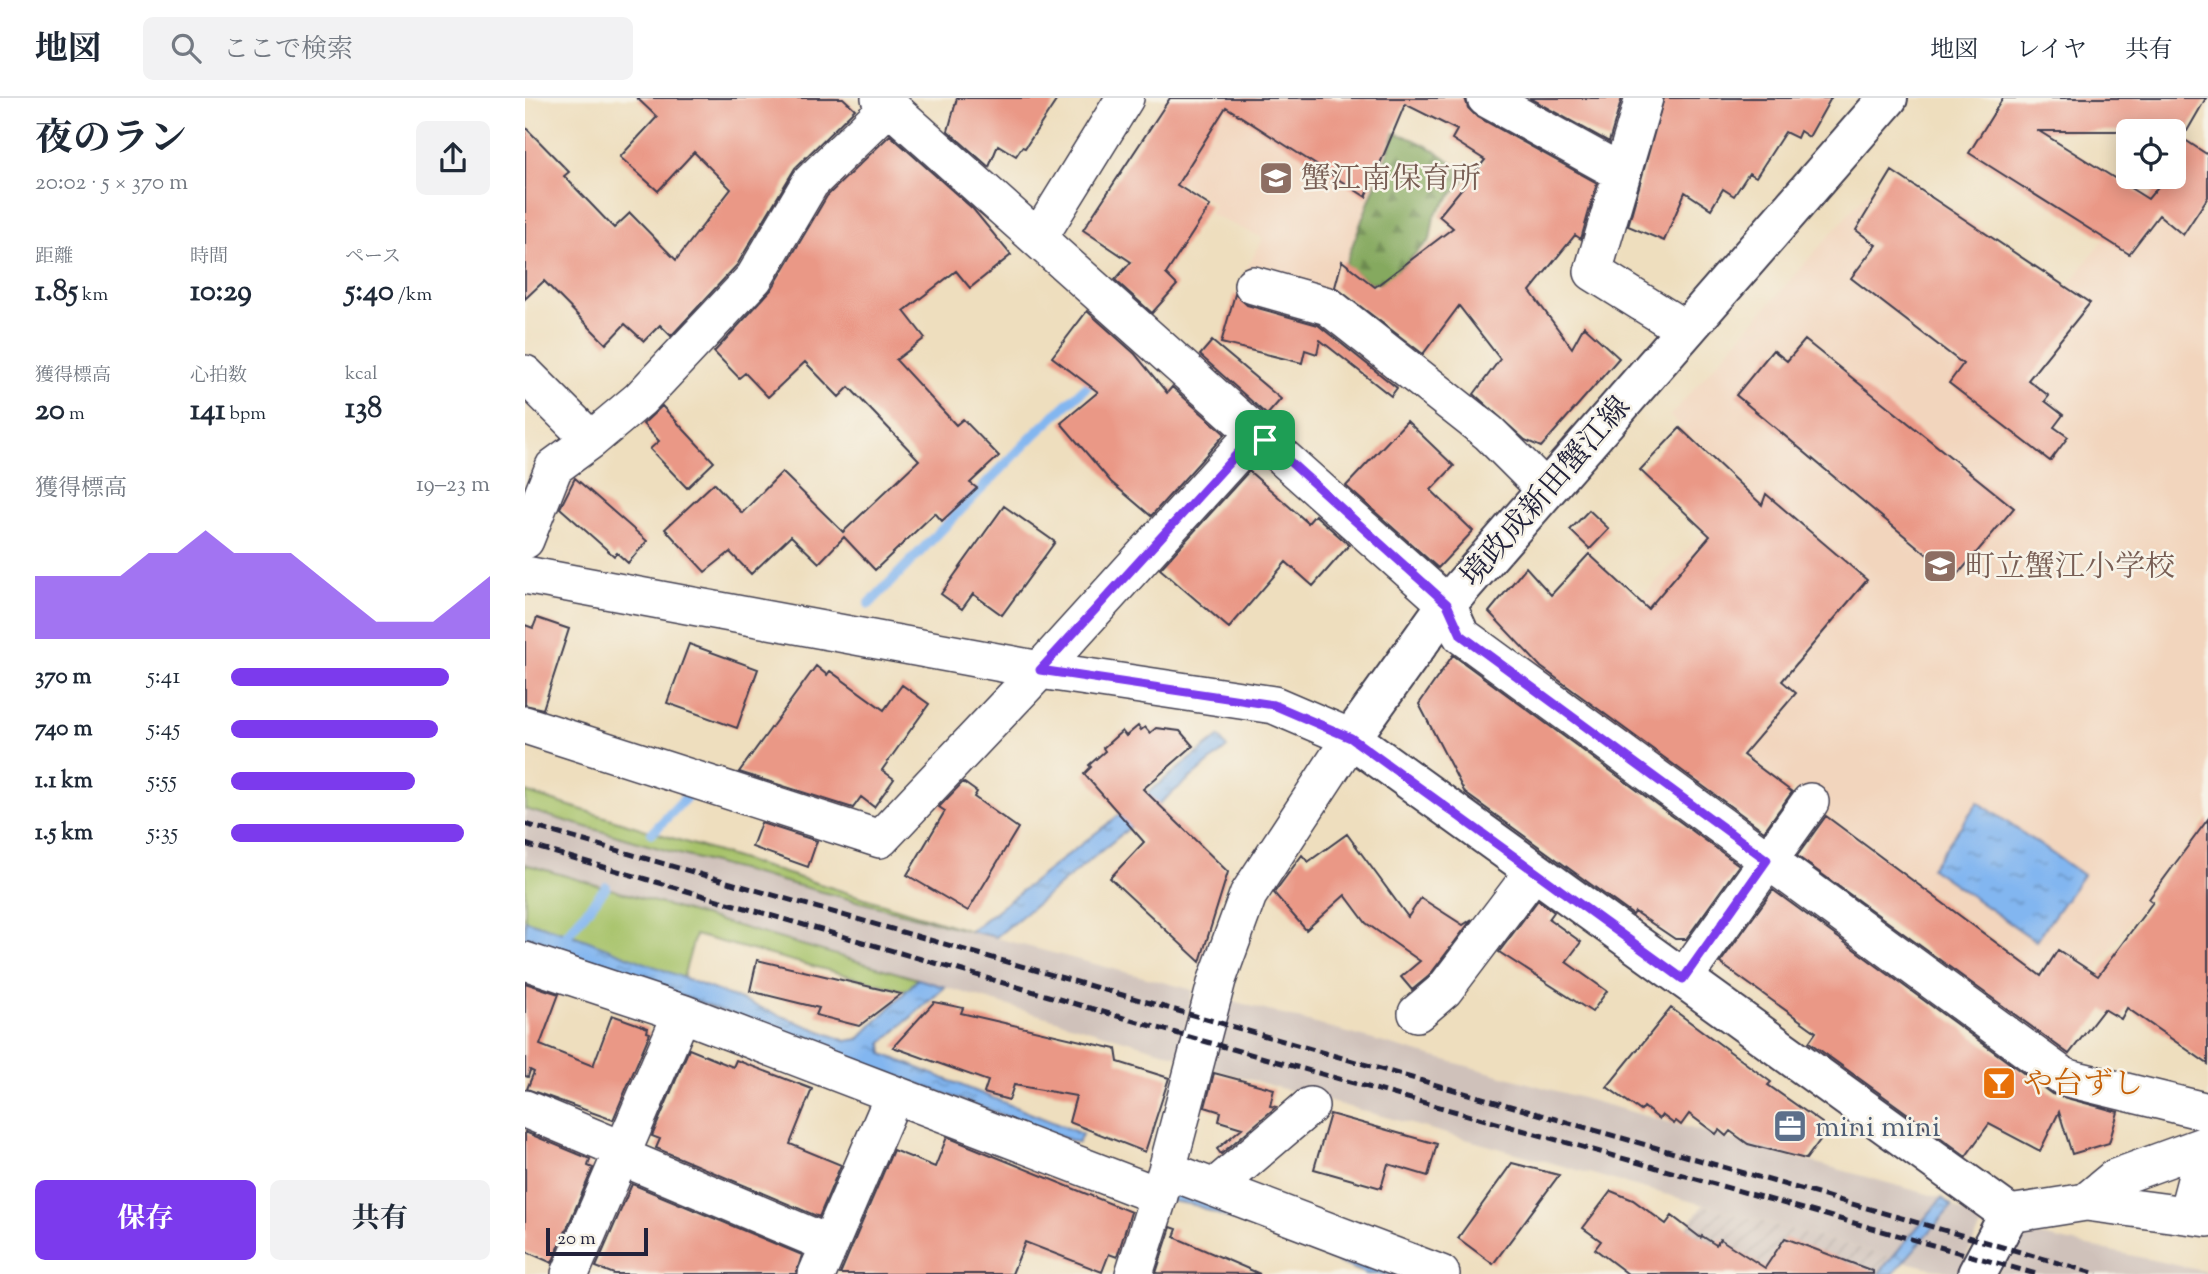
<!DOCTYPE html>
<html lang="ja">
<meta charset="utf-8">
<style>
body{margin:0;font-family:"Sorts Mill Goudy","Noto Serif JP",serif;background:#f2f2f3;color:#1f2937;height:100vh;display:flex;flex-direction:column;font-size:26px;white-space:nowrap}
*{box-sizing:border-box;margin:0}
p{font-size:23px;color:#747a83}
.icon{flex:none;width:38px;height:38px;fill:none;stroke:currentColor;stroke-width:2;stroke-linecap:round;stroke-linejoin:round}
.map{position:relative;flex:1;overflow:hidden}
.details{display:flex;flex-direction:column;background:#fff;width:525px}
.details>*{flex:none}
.buttons{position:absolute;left:1591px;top:21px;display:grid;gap:14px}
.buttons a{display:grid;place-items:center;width:70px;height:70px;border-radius:10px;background:#fff;box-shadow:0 4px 18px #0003;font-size:35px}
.scale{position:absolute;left:21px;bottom:18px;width:102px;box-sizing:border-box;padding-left:7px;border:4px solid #22223b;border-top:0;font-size:19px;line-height:24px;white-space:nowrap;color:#22223b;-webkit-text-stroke:5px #f7f3e8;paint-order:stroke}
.pin{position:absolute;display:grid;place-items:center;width:60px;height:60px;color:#fff;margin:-30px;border-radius:14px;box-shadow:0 4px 10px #0006}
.round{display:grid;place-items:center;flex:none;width:74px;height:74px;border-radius:10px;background:#f2f2f3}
.summary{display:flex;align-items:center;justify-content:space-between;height:119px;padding:0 35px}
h1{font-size:38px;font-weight:700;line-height:52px}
.metrics{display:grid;grid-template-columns:repeat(3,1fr);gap:10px;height:119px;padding:7px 35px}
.metrics div{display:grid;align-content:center}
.metrics b{font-size:30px;font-weight:700}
.metrics small{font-size:19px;font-weight:400}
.metrics p{font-size:19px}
.chart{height:196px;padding:14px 35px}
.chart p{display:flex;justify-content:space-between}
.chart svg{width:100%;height:126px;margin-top:7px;fill:#7c3aed;opacity:.7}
.button{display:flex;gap:14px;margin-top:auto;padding:14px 35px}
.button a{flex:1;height:80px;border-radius:10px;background:#7c3aed;color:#fff;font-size:28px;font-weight:700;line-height:80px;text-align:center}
.button a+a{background:#f2f2f3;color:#1f2937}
ul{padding:0 35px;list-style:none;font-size:23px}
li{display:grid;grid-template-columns:112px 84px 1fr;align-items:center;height:52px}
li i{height:18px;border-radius:9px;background:#7c3aed}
header{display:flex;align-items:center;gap:42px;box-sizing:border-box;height:98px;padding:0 35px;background:#fff;border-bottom:2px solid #e0e1e3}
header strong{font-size:33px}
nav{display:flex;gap:38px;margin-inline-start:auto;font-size:24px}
.search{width:490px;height:63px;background:#f2f2f3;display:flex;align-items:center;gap:18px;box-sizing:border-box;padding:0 24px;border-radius:10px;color:#747a83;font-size:26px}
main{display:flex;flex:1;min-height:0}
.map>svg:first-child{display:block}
.built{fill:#f2d5bd}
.industrial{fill:url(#industrial-furrows)}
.railway{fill:#cfc1ba}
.grass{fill:#a7c36a;stroke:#647252;stroke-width:2}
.forest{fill:url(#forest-firs);stroke:#54664c;stroke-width:2}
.water{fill:url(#water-ripples);stroke:#526c96;stroke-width:2}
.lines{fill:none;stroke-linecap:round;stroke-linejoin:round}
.stream{stroke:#82b6f0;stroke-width:10}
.building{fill:#ea9886}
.minor-casing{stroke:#413e4f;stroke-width:40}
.major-casing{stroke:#413e4f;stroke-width:42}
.minor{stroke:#fff;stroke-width:37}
.major{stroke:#fff;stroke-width:38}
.rail{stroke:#22223b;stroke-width:5;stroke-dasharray:10 5;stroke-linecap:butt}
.route-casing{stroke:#fff;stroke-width:14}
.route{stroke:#7c3aed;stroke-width:9}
.labels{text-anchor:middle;stroke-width:5;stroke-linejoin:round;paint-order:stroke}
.education-label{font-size:30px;fill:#785e54;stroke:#f7f3e8;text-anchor:start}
.street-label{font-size:30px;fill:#22223b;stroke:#f7f3e8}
.food-label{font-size:30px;fill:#c56008;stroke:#f7f3e8;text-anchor:start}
.service-label{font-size:30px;fill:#4e5e75;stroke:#f7f3e8;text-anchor:start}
</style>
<header>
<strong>地図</strong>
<div class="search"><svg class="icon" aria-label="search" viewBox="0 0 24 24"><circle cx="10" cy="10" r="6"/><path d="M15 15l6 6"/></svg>ここで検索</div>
<nav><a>地図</a><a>レイヤ</a><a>共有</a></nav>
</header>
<main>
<section class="details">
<div class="summary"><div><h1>夜のラン</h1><p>20:02 · 5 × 370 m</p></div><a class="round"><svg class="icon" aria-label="share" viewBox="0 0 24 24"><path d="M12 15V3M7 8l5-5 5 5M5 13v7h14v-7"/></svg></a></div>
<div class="metrics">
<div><p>距離</p><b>1.85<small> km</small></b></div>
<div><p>時間</p><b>10:29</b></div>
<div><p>ペース</p><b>5:40<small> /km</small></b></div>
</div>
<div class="metrics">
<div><p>獲得標高</p><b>20<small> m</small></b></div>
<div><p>心拍数</p><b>141<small> bpm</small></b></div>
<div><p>kcal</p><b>138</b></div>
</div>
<div class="chart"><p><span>獲得標高</span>19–23 m</p>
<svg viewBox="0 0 160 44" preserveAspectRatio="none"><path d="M0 44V22L10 22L20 22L30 22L40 14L50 14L60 6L70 14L80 14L90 14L100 22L110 30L120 38L130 38L140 38L150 30L160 22V44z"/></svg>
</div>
<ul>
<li><b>370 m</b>5:41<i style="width:84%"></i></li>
<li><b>740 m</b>5:45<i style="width:80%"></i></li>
<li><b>1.1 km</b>5:55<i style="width:71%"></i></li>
<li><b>1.5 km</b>5:35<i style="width:90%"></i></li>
</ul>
<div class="button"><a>保存</a><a>共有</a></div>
</section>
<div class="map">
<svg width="1683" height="1176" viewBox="0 0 1683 1176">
<defs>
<pattern id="industrial-furrows" width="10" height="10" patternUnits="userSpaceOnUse" patternTransform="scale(1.75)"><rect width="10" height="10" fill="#cfc1ba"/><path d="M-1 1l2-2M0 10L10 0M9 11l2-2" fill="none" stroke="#b1a6a1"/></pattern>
<pattern id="forest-firs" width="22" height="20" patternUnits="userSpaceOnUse" patternTransform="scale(1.75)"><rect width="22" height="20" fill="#85a95e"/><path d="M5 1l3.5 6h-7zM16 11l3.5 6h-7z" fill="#6c894f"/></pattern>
<pattern id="water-ripples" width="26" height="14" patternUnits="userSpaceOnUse" patternTransform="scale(1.75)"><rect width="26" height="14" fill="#82b6f0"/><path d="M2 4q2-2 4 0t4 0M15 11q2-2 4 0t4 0" fill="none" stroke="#6a94c4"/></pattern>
</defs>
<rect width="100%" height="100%" fill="#f7f3e8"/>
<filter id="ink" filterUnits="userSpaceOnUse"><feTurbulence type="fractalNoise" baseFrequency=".0143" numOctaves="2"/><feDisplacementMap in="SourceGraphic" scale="14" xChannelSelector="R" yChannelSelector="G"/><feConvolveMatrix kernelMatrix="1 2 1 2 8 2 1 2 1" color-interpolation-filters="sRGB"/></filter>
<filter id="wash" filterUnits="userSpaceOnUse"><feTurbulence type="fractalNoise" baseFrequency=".00686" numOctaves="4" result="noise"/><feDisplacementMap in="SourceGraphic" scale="28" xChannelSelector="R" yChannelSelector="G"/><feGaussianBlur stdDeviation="1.57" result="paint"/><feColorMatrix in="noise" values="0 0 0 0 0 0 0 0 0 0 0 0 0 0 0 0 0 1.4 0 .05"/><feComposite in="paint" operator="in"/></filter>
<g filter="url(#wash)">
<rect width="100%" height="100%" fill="#eedebe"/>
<path class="built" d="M640,0h176l54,35 -64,168 -88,-25 20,-38 -54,-24 5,-10 -83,-53z
M1365,69l178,119 82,-109 58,42v596l-105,144 -23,44 -483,-360 150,-155 -77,-72z"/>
<path class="industrial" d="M1178,1107l189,52 -14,17h-226z"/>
<path class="railway" d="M0,711l154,45 514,136 -14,66 -654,-192z
M704,902l713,198 -50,59 -684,-189z
M1427,1108l31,17 -25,51 -53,-12z
M1503,1135l180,39v2h-211l19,-34z"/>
<path class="grass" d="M0,694l445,139 -291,-77 -154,-45z
M0,766l393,115 -12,12 -211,-56 -12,43 -158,-58z"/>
<path class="forest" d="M870,35c22,6 61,25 69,47l-30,36 -4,24 -46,43h-14l-25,-18z"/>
<path class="water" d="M694,639l8,11 -231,189 -26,-6z
M1453,704l105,73 -47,66 -105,-73z
M0,822l56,18 265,103 13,-2 59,-60 27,8 -63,56 1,11 199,80 -4,9 -553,-205z
M652,1087l226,89h-36l-172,-69 -24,-4z
M1417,1100l10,8 -59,68h-15z"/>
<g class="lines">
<path class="stream" d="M344,506l167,-171 63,-58
M127,735l40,-42
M37,843l44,-54"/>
</g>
<g id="blocks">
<path class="building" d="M112,0h206l12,11 -60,59 -58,97 -66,71 -11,-11 -16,16 -19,-17 -19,20 -62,-63 -19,18v-172l44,45 -5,4 50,52 16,-15 46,47 55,-71 -37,-37 -36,39 -38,-34 37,-40z
M432,0h101l-33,50 -3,-1 -6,9 -18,-11 -9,22 -41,-36z
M645,0h295l3,10 8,8 121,67 -16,56 -6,-4 -45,56 42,57 12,-22 35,32 -78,89 -16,-7 -51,-46 26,-35 -41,-53 -36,48 -88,-67 7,-26 33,26 78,-59 -14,-12 46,-56 -33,-21 5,-9 -52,-26 -39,93 -140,-90 -49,78 33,21 -44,68 11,11 -25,28 -37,-33 16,-18 -48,-32z
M1004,0h93l-13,44z
M1139,0h167l-22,39 -9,-6 -3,7 -12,-6 -29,45 -7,-4 -15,23 -11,-7 -12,20 -26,-17 -21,49 -36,-15z
M1478,0h203l-19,33h-148l109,68 18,-22h7v-45l35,23v42l-25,38 -24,-20 -30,39 -160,-101z
M365,37l83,74 38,46 -41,33 -14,-17 -52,40 21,27 -29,22 60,65 7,-6 36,37 -29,27 7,5 -35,33 -7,-8 -60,57 -31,-33 -25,26 -28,-27 -40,38 -21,-22 -25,20 -40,-43 49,-46 28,30 40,-41 61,60 76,-72 -70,-73 -10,10 -34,-35 -37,35 -23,-24 -6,5 -25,-26 58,-63 55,-93z
M1367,73l198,132 -62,77 21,16 -4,5 18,14 -9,12 14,10 -18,24 -101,-78 14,-19 -112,-86 25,-33 -20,-15z
M710,196l12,11 71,20 79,63 -6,8 -71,-56 -3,14 -12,-4 -3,13 -81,-20z
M562,213l48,43 32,39 5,-6 53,47 -74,82 -40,-34 -50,-59 37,-31 -46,-35z
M1280,242l209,168 -59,70 -219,-183 37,-45 14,11z
M687,243l69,58 -14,16 -67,-60z
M137,308l52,56 -27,26 -37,-39 9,-8 -16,-17z
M882,323l47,45 -23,24 42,41 -35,37 -92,-82z
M1155,330l82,77 4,-11 101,86 -85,101 14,12 -53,62 49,37 -28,39 -223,-164 -52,-55 37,-45 25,28 38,-41 59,55 62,-73 -70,-66z
M724,373l59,52 7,-8 34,30 -36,41 -27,-24 -57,66 -69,-59z
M50,380l72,63 -19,22 -11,-10 -3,3 -54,-48z
M479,408l51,36 -53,73 -29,-21 -11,15 -21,-15z
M1064,412l20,19 -19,20 -20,-19z
M12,520l32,11 -26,80 -18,-4v-80l8,3z
M164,546l69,25 -21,59 -70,-25z
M928,557l286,210 -53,74h-11l-40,-27 -2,3 -168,-122 -46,-89z
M291,568l11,9 3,-4 54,39 18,-25 27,19 -47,66 12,9 -20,28 -13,-10 -8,11 -114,-36z
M613,628l3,4 4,-3 5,6 6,-5 24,3 13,15 -50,43 85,83 -28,90 -90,-84 34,-36 -60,-68 7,-7 -2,-2 16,-14 -2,-3 19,-17 4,5z
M438,684l14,10 -3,5 44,31 -50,83 -61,-36 38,-64 -6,-4z
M1301,718l215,160 17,-26 40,26 55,-74 -4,-3 59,-80v245l-81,-56 -6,11 -17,-10 -35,45 -272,-198z
M236,725l56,18 -9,26 -56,-20z
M822,736l61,83 13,-19 42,27 9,-6 -43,57 -17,14 -11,-13 19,-16 -54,-38 -21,-28 -39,35 -32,-37 28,-38 6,7z
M1248,792l279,204 66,18 -9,31 -37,11 -13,-42 -19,39 -51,-27 -23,32 -157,-114 7,-10 -96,-69z
M1013,802l16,12 -5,7 32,23 -15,20 41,29 -15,21 -93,-60z
M232,862l144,34 -42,32 -43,-11 3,-7 -69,-17z
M0,885l34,11 -19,51 53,21 19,-51 36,13 -1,4 3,1 -37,87 -86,-31 7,-17 -4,-2 -2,7 -3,-1z
M409,904l29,6 -2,5 155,36 2,13 51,16 -24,74 -76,-30 7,-26 -62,-11 -5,15 -25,-7 4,-12 -95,-34z
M1146,910l100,74 -3,3 54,38 1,13 -17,23 -58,-15 -18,-13 -4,5 -7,-6 -3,4 -27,-20 -8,11 -5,-4 -2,3 -12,-9 -3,4 -15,-12 -3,4 -34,-24z
M164,951l44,18 3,-7 76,29 -22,55 51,21 -22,52 -163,-69 4,-9 -8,-3z
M689,975l60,16 -4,17 6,1 -55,47 -4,-5 25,-21 -23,-7 2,-9 -16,-5z
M805,1016l107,30 -9,32 -40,-12 -7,24 -67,-19z
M0,1034l65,27 -2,7 5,2 -41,95 -27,-12z
M422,1039l184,75 -14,45 -8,-3 -7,18 -77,-30 -13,32h-172l53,-124 42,17z
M987,1065l47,12 -66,89 -35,-26z
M107,1086l170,71 -6,19h-182l-18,-7z
M1086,1093l22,9 33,24 6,-8 29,22 1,-2 14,9 4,-6 45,29 20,-30 88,33v3h-245l-33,-25 6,-8 -18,-13z
M646,1129l6,2 -3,8 86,37 -104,-1z"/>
</g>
</g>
<g filter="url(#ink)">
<use href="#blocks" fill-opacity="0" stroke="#413e4f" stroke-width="2"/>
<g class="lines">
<g class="minor-casing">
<path id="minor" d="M355,0l567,506 14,31 603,442 144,35
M961,0l136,75
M1119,0l-51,174 93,58
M514,139l86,-139
M728,187l75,21 161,127 57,57
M0,276l66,66 49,-41 114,-121 56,-95 79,-77
M0,442l29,-73 37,-27
M0,477l515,95 234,35 77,33 -103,157 -31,85 -50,190 -33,104
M0,627l355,114 160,-169 216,-238
M0,863l157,52 477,183
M1158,881l127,-177
M892,915l27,-23 90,-119
M0,1011l98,41
M95,1058l209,88
M642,1072l274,104
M689,1090l96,-82
M1561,1104l122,16
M1484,1116l77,-12 29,-24 93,-34
M1662,1116l18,-68
M45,1176l112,-261
M292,1176l77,-179"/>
</g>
<g class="major-casing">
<path id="major" d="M1363,0l-441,506 -96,134 658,476 -32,60"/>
</g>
<use href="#minor" class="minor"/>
<use href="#major" class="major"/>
<path class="rail" d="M0,726l1572,450
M0,746l675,196 836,234"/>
</g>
</g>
<g class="lines" filter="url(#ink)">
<g class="route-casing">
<path id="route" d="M732,334l190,172 14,31 306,225 -84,119 -332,-241 -77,-33 -234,-35z"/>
</g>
<use href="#route" class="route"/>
</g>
<defs>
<g id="school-square" transform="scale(1.75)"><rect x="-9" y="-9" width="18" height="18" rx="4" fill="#8d6e63" stroke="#f7f3e8"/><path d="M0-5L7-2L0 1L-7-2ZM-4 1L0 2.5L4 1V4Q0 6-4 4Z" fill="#fff"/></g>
<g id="bar-square" transform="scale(1.75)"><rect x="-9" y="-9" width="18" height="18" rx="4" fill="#e8710a" stroke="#f7f3e8"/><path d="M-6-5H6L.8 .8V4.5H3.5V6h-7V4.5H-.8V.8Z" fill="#fff"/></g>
<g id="office-square" transform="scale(1.75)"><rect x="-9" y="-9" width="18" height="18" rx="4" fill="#5c6f8a" stroke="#f7f3e8"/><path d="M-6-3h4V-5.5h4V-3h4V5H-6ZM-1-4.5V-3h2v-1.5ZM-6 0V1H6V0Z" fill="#fff"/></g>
</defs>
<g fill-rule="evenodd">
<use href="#school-square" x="751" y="80"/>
<use href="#school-square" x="1415" y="468"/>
<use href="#bar-square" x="1474" y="985"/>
<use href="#office-square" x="1265" y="1028"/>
</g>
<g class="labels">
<g class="education-label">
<text x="776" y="90">蟹江南保育所</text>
<text x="1440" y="478">町立蟹江小学校</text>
</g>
<g class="street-label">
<text transform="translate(1020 393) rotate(-49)" y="10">境政成新田蟹江線</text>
</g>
<g class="food-label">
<text x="1498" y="995">や台ずし</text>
</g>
<g class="service-label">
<text x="1290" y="1038">mini mini</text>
</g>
</g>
</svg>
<div class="buttons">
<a><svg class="icon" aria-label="locate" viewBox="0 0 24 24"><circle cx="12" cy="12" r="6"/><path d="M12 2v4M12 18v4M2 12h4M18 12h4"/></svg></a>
</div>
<div class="scale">20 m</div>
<div class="pin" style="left:740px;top:342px;background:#1e9e55"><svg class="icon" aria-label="arrive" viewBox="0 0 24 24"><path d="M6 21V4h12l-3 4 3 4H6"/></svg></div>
</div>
</main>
